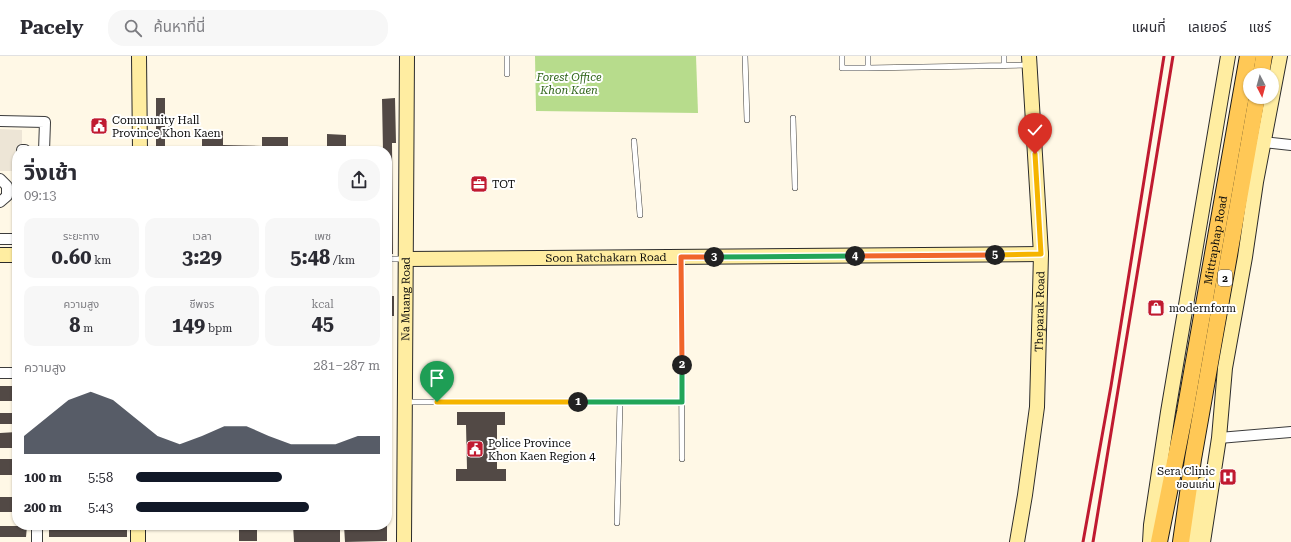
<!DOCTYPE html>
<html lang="th">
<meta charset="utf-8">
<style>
body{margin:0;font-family:"Roboto Serif","Noto Sans Thai",serif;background:#f7f7f7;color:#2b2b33;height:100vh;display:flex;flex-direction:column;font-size:15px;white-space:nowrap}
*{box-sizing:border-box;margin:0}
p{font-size:13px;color:#7c7c81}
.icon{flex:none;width:22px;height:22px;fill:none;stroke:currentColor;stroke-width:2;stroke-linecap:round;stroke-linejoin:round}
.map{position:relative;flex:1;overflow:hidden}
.sheet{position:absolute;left:12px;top:90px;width:380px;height:384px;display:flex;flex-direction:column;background:#fff;border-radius:16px;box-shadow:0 1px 3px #0004}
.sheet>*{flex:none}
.needle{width:26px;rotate:174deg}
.fabs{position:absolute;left:1243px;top:12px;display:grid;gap:8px}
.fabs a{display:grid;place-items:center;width:36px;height:36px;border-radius:50%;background:#fff;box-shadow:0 1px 3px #0004;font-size:20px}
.pin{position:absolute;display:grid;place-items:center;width:34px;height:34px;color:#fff;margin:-41px -17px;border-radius:50% 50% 50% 0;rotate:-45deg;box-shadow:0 0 4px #0007}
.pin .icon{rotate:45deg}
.km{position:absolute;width:20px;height:20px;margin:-10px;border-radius:50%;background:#222;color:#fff;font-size:11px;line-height:20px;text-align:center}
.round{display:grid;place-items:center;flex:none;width:42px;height:42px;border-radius:16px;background:#f7f7f7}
.headline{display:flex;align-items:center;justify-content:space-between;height:68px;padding:0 12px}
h1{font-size:22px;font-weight:700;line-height:30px}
.metrics{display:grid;grid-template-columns:repeat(3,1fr);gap:6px;height:68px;padding:4px 12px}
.metrics div{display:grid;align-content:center;border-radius:10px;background:#f7f7f7;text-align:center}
.metrics b{font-size:20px;font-weight:700}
.metrics small{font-size:11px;font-weight:400}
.metrics p{font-size:11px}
.chart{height:112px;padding:8px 12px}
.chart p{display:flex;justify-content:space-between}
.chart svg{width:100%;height:72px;margin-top:4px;fill:#111827;opacity:.7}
ul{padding:0 12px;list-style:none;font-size:13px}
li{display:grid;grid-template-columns:64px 48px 1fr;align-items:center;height:30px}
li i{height:10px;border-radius:5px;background:#111827}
header{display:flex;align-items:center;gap:24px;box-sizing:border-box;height:56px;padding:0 20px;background:#fff;border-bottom:1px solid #e1e1e2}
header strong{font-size:19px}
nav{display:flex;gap:22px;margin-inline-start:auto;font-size:14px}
.search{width:280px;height:36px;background:#f7f7f7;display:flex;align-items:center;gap:10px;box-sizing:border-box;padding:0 14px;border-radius:16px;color:#7c7c81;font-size:15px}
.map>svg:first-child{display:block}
.forest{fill:#b7dc8c}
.pitch{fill:#e4f1c0}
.plaza{fill:#ede5d6}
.building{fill:#524945}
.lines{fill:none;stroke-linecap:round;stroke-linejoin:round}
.lane-casing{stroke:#3c3c3c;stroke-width:6}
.street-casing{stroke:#3c3c3c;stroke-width:12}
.secondary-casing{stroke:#2b2b2b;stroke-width:16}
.primary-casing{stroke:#1a1a1a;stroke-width:18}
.path{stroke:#2b2b2b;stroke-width:1.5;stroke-dasharray:4 2;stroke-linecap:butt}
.lane{stroke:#fff;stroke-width:5}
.street{stroke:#fff;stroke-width:10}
.secondary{stroke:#ffeda1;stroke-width:14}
.primary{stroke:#ffc856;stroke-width:16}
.rail{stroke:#c01a30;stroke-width:3}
.split-1-casing{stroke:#fff;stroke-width:8}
.split-2-casing{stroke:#fff;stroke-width:8}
.split-3-casing{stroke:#fff;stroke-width:8}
.split-4-casing{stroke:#fff;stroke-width:8}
.split-5-casing{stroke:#fff;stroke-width:8}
.split-6-casing{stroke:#fff;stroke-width:8}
.split-1{stroke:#f5b400;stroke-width:5}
.split-2{stroke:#22a559;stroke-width:5}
.split-3{stroke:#f0652b;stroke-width:5}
.split-4{stroke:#22a559;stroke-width:5}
.split-5{stroke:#f0652b;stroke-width:5}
.split-6{stroke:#f5b400;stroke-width:5}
.labels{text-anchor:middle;stroke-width:4;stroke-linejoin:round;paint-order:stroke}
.shield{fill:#fff;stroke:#535353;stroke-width:1}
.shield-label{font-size:10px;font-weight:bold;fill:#090909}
.park-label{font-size:11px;font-style:italic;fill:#2d6317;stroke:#fff}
.poi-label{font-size:11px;fill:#090909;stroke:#fff;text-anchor:start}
.street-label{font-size:11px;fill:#090909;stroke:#fff}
</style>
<header>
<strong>Pacely</strong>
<div class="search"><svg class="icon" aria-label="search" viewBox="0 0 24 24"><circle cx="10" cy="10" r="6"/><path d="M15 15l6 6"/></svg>ค้นหาที่นี่</div>
<nav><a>แผนที่</a><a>เลเยอร์</a><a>แชร์</a></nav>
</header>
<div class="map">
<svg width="1291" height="486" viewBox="0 0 1291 486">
<rect width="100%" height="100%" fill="#fff8e6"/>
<path class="forest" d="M535,0h161l2,57 -162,-2z"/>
<path class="pitch" d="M387,307l1,5 1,67h-2z"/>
<path class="plaza" d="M0,73l22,1v21h-5v20h-17z"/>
<path class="building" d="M156,42h9v53h-9z
M395,42l1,45h-4l1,111h-6v-103h-4l-1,-52z
M202,74l21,1v14l39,1v-9h26v9h39v-12l19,1v12h10v4h-163v-5h9z
M387,240h7v20h-7z
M0,330h17v15h-17z
M457,356h48v13h-8v44h9v12h-50v-12h11l-1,-44h-9z
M0,357h17v11h-17z
M17,376v16h-17v-15z
M0,403h17v16h-17z
M0,441h17v15h-17z
M293,469h47v17h-46z
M344,469h43v16l-42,1z
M0,470h27l-1,11h-26z
M49,470h78v11h-78z
M239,472h18v13h-18z"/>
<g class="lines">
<g class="lane-casing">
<path id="lane" d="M507,0v18
M745,0l2,64
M842,0v12h26
M868,0v12l160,-3
M1004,0v10
M793,62l2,70
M634,85l6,74
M681,202l1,201
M387,203h18
M406,346h276
M617,467l3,-120"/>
</g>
<g class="street-casing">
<path id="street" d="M0,65l45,1 -1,29
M1264,86l27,3
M22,94h3
M0,123l7,7v10l-7,6
M0,183h17
M0,317h17
M1219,382l72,-6
M37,486v-17"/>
</g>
<g class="secondary-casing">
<g id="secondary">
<path d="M139,0l1,95"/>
<path d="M0,199h17"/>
<path id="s1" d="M406,203l635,-5"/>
<path d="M138,486v-17"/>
<path id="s2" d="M404,486l3,-486"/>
<path id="s3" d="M1017,486l8,-47 12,-88 4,-153 -12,-198"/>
<path d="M1150,486l1,-17 17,-113 60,-356"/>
<path d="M1191,486l12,-58"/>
<path d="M1203,486l16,-104 6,-70 20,-111 11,-75 24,-126"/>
</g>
</g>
<g class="primary-casing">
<g id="primary">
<path d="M1261,19l3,-19"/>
<path id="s4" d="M1159,486l26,-130 63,-356"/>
<path d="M1181,486l12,-83 64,-362"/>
</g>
</g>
<path class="path" d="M388,312h5"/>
<use href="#lane" class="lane"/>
<use href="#street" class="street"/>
<use href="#secondary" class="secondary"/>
<use href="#primary" class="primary"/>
<path class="rail" d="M1083,486l28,-156 53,-330
M1093,486l80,-486"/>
</g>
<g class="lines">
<g class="split-1-casing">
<path id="split-1" d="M437,346h141"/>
</g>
<g class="split-2-casing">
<path id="split-2" d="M578,346h104v-37"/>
</g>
<g class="split-3-casing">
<path id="split-3" d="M682,309l-1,-108h33"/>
</g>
<g class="split-4-casing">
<path id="split-4" d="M714,201l141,-1"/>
</g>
<g class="split-5-casing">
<path id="split-5" d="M855,200l140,-1"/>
</g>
<g class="split-6-casing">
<path id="split-6" d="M995,199l46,-1 -6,-100"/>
</g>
<use href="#split-1" class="split-1"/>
<use href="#split-2" class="split-2"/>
<use href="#split-3" class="split-3"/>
<use href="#split-4" class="split-4"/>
<use href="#split-5" class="split-5"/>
<use href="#split-6" class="split-6"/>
</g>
<defs>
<g id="civic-square" transform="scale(0.9)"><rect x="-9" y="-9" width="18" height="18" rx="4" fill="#c01a30" stroke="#fff"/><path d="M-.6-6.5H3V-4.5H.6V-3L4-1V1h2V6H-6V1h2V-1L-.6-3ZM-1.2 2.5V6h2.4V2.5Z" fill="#fff"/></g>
<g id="office-square" transform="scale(0.9)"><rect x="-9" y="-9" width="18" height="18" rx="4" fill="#c01a30" stroke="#fff"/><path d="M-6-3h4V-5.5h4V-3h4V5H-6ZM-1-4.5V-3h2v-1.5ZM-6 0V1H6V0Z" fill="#fff"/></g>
<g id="shop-square" transform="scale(0.9)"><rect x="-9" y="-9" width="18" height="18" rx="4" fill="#c01a30" stroke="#fff"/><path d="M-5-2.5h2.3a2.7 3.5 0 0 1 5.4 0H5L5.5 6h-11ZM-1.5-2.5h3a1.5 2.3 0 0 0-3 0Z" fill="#fff"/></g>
<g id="hospital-square" transform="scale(0.9)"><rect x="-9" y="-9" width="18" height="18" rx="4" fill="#c01a30" stroke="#fff"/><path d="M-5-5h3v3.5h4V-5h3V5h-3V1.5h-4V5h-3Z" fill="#fff"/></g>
</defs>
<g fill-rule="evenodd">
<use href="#civic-square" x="99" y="70"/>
<use href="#office-square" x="479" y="128"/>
<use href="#shop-square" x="1156" y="252"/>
<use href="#civic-square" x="475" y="393"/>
<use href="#hospital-square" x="1228" y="421"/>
</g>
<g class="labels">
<rect class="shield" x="1218" y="214" width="14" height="16" rx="3"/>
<g class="shield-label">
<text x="1225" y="226">2</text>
</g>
<g class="park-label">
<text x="569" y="25">Forest Office<tspan x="569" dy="13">Khon Kaen</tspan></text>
</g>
<g class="poi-label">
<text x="112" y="68">Community Hall<tspan x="112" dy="13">Province Khon Kaen</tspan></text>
<text x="492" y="132">TOT</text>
<text x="1169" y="256">modernform</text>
<text x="488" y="391">Police Province<tspan x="488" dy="13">Khon Kaen Region 4</tspan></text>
<text x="1215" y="419" text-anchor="end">Sera Clinic<tspan x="1215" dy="13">ขอนแก่น</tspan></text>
</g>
<g class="street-label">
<text dy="4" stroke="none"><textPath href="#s4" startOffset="307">Mittraphap Road</textPath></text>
<text dy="4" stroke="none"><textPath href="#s1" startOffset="200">Soon Ratchakarn Road</textPath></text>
<text dy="4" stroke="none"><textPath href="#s2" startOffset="243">Na Muang Road</textPath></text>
<text dy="4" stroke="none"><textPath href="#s3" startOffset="232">Theparak Road</textPath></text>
</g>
</g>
</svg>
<div class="fabs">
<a><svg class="needle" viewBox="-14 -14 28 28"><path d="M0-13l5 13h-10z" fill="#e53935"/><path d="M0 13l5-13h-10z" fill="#7c7c81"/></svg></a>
</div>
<div class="pin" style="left:437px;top:346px;background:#1e9e55"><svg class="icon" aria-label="arrive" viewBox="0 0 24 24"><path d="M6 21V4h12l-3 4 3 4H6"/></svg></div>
<div class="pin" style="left:1035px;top:98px;background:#d93025"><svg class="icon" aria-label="check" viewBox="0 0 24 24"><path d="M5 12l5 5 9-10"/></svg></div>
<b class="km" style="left:578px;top:346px">1</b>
<b class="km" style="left:682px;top:309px">2</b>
<b class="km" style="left:714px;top:201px">3</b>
<b class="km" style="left:855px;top:200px">4</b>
<b class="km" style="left:995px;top:199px">5</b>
<section class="sheet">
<div class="headline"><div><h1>วิ่งเช้า</h1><p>09:13</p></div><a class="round"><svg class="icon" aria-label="share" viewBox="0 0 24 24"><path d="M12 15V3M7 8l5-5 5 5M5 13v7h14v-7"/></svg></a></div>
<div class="metrics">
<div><p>ระยะทาง</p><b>0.60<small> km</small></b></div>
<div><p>เวลา</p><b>3:29</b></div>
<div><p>เพซ</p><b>5:48<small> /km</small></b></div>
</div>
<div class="metrics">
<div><p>ความสูง</p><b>8<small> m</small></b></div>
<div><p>ชีพจร</p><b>149<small> bpm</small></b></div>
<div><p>kcal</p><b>45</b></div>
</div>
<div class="chart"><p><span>ความสูง</span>281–287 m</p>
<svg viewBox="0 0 160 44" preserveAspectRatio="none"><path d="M0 44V33L10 22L20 11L30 6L40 11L50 22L60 33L70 38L80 33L90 27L100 27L110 33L120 38L130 38L140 38L150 33L160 33V44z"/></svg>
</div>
<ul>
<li><b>100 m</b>5:58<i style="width:60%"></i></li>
<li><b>200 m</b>5:43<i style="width:71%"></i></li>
</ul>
</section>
</div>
